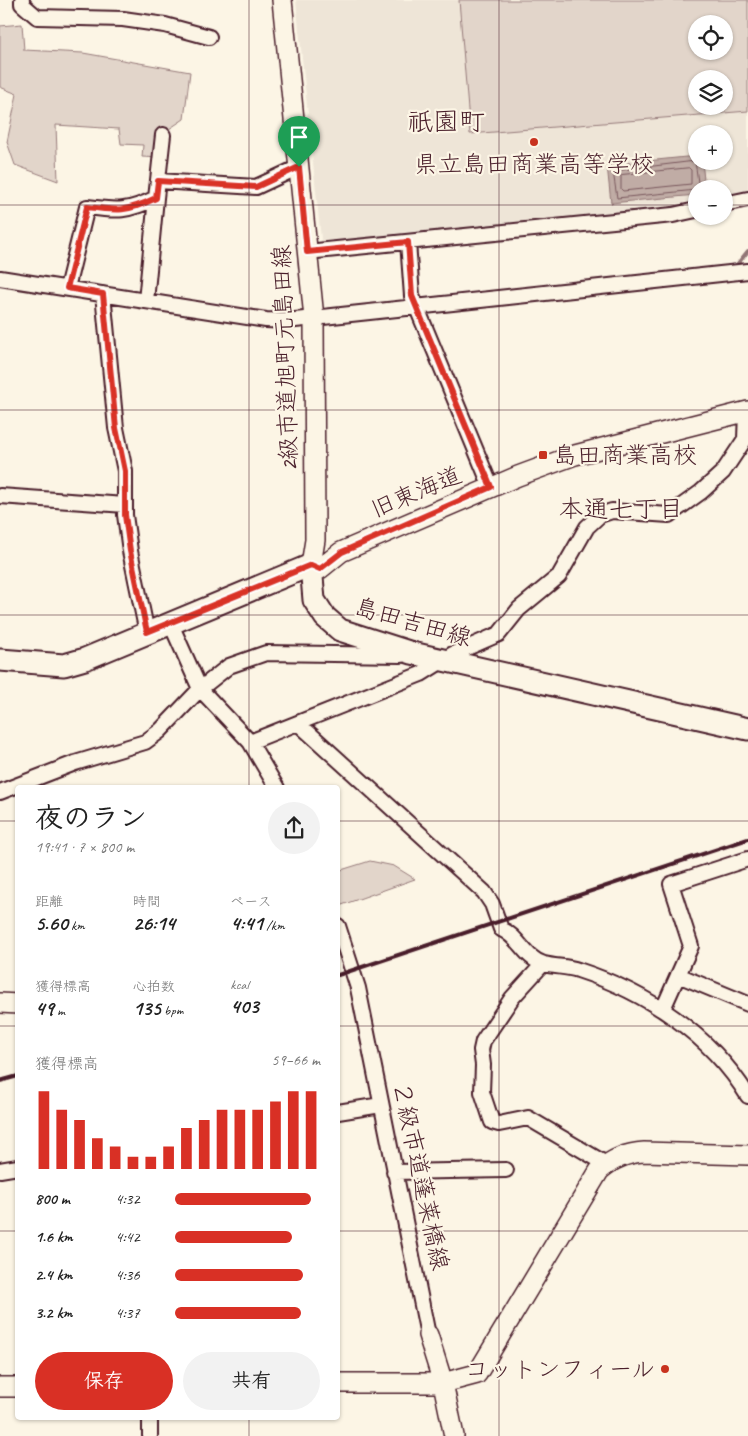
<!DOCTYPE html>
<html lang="ja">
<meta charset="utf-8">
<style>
body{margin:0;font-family:Caveat,"Klee One",sans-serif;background:#f2f2f2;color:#222;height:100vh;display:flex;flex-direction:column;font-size:19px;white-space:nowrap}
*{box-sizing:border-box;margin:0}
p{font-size:16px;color:#767676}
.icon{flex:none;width:28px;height:28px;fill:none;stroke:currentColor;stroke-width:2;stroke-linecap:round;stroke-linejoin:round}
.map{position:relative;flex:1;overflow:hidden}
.sheet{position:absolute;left:15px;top:785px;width:325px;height:635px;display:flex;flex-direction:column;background:#fff;border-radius:5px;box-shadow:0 1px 4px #0004}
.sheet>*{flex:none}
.tools{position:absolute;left:688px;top:15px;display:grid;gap:10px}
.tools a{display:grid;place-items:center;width:45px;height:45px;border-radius:50%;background:#fff;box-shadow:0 1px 4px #0004;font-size:25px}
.pin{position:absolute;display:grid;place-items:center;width:42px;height:42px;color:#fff;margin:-51px -21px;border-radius:50% 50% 50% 0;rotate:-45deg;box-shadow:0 0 5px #0007}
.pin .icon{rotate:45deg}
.round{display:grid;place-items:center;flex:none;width:52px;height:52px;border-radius:26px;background:#f2f2f2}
.overview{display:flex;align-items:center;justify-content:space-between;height:85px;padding:0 20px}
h1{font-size:28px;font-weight:700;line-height:38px}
.metrics{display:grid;grid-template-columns:repeat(3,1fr);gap:8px;height:85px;padding:5px 20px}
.metrics div{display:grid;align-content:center}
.metrics b{font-size:21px;font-weight:700}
.metrics small{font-size:14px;font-weight:400}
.metrics p{font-size:14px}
.chart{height:140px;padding:10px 20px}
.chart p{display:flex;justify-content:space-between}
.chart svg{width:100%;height:90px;margin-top:5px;stroke:#d93025;stroke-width:6}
.button{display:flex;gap:10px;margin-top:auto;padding:10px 20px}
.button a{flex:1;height:58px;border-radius:30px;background:#d93025;color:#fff;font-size:20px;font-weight:700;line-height:58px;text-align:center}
.button a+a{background:#f2f2f2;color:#222}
ul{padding:0 20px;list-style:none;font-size:16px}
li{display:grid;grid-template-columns:80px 60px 1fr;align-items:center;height:38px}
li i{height:12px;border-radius:6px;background:#d93025}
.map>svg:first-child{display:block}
.built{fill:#eee5d7;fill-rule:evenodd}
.green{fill:#e2d5ca;stroke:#967a7a;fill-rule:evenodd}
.water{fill:#c0aca5;stroke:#917474}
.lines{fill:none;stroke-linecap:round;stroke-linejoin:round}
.shore{stroke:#79575c;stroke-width:1}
.stream{stroke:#917474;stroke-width:4}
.street-casing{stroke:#4a1f2b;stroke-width:18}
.secondary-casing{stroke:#4a1f2b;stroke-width:22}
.primary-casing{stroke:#4a1f2b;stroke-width:25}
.street{stroke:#fcf5e5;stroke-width:14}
.secondary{stroke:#fcf5e5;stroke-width:19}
.primary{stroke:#fcf5e5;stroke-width:21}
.rail{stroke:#4a1f2b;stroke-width:4}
.route-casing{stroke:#fff;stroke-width:10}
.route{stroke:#d93025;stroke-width:6}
.grid{fill:none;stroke:#4a1f2b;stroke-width:1;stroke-opacity:0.55}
.poi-dot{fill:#c8321e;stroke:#fcf5e5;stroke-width:2}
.labels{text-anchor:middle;stroke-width:4.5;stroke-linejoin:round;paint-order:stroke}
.poi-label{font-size:24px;fill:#4a1f2b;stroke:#fcf5e5}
.street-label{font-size:24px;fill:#4a1f2b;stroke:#fcf5e5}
.neighbourhood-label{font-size:25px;fill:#4a1f2b;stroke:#fcf5e5}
.quarter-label{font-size:26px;fill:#4a1f2b;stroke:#fcf5e5}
</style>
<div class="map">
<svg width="748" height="1436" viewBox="0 0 748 1436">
<rect width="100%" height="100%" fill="#fcf5e5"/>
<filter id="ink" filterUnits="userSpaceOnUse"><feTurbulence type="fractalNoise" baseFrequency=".02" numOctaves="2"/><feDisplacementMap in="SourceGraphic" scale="10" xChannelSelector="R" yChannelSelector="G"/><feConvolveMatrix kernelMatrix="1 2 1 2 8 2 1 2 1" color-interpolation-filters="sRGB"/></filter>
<g filter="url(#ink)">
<path class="built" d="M296,0h452v190l-24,5v-6h-28v11l-26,6 -348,42zM696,24h28v27h-28zM696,79h28v27h-28zM696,134h28v27h-28z"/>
<path class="green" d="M459,0h289v111l-278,23zM696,24h28v27h-28zM696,79h28v27h-28z
M22,24l2,26 59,3 107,19 -6,47 -21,14 -1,25 -20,-1 1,-12 -22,-1 -2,-15 -63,-4 2,56 -43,-16 -8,-23 10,-48 -17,-7v-61z
M370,861l24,5 21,13 -76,27 -1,-35z"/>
<path class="water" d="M696,156v5h6l3,28h-9v6l-85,8 -4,-38z"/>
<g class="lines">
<path class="shore" d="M689,168l2,2v14l-68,7 -2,-2v-14z
M696,190l-79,8 -4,-27 82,-10 4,28"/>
<path class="stream" d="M735,267l13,-16"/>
<g class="street-casing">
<path id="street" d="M22,0v4l15,13 86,2 42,6 44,12
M158,181l98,6 43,-20
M724,204l24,-5
M408,242l4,54 79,191
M307,252l366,-37 23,-5
M0,278l266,42 20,1 462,-50
M67,288l20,-81c31,4 40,5 69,-9l7,-63
M103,294l13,134 9,43v44l5,36 17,82
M146,301l10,-103
M0,496l125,9
M170,622l30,67 50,53 27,46
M299,724l185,168 8,12 9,25c18,7 23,29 43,35 11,3 23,2 34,6 68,22 132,64 170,126
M250,742l171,-68 32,-20 46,-20 20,-25 40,-33 28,-49 13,-12 12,-4 57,4 32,-23 22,-20 22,-33 1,-28
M0,792l75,-29 70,-21 15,-11 40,-42 29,-23 37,-13 135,2
M338,926l20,62 70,347
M543,964l-31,34 -29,43 -2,9 2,15 -1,27 10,30 7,2 29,-6 78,46
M678,975l70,29
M663,1009l28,-63 -20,-62 77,-25
M338,1112l43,-7
M0,1170l18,-3
M394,1172l112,-2
M150,1418v18"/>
</g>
<g class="secondary-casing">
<path id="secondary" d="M282,0l32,318 1,222 -4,25 9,4 21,-17 177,-76 57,-21 173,-44
M0,1003l18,1
M428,1335l15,48 11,53
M338,1383h105l34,-9 122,-203c13,-12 27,-18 45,-19l104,3
M0,1387h18"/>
</g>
<g class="primary-casing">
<path id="primary" d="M0,660l64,5 21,-6 226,-94 3,35 11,17 15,13 72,23 336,76"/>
</g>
<use href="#street" class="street"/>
<use href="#secondary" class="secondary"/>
<use href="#primary" class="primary"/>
<path class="rail" d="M338,975l410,-136
M0,1081l18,-5"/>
</g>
</g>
<g class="lines" filter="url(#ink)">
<g class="route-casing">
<path id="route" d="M299,167l8,85 101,-10 4,54 79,191 -149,65 -22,17 -9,-4 -164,67 -17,-81 -5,-36v-44l-9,-43 -13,-134 -36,-6 20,-81c31,4 40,5 69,-9l2,-17 98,6z"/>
</g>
<use href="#route" class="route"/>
</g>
<path class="grid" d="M249,0v788M499,0v1436M0,205h696M724,205h24M0,410h748M0,615h748M0,821h18M338,821h410M0,1026h18M338,1026h410M0,1231h18M338,1231h410M249,1418v18"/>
<g class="poi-dot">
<circle cx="534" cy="142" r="5"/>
<rect x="538" y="450" width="10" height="10" rx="2.5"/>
<circle cx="665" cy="1369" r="5"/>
</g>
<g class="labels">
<g class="poi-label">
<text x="534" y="172">県立島田商業高等学校</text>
<text x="553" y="463" text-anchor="start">島田商業高校</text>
<text x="655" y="1377" text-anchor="end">コットンフィール</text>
</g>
<g class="street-label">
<text transform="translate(285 358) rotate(-92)" y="8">2級市道旭町元島田線</text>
<text transform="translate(416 492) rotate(-23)" y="8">旧東海道</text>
<text transform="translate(413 622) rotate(16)" y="8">島田吉田線</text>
<text transform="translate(421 1176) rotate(78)" y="8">２級市道蓬莱橋線</text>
</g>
<g class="neighbourhood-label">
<text x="621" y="517">本通七丁目</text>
</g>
<g class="quarter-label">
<text x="446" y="130">祇園町</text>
</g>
</g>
</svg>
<div class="tools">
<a><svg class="icon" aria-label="locate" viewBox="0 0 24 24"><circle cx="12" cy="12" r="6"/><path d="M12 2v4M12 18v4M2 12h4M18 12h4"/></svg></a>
<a><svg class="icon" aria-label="layers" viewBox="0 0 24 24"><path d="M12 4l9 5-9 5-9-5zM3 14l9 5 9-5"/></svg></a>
<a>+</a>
<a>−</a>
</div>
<div class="pin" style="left:299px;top:167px;background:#1e9e55"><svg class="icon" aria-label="arrive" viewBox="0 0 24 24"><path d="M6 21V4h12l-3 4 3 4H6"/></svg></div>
<section class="sheet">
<div class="overview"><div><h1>夜のラン</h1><p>19:41 · 7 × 800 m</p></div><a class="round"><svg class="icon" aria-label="share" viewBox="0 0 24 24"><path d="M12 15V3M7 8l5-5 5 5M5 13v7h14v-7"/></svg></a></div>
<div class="metrics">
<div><p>距離</p><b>5.60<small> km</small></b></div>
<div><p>時間</p><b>26:14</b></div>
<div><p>ペース</p><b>4:41<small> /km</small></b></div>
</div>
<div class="metrics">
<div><p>獲得標高</p><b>49<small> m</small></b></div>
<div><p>心拍数</p><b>135<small> bpm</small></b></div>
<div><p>kcal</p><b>403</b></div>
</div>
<div class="chart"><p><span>獲得標高</span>59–66 m</p>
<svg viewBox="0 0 160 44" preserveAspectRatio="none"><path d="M5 44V6M15 44V15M25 44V20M35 44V29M45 44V33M55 44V38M65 44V38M75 44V33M85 44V24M95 44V20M105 44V15M115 44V15M125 44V15M135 44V11M145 44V6M155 44V6"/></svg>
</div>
<ul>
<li><b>800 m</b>4:32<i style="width:94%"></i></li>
<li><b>1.6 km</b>4:42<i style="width:81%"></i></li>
<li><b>2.4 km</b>4:36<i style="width:88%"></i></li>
<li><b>3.2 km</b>4:37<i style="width:87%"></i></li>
</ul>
<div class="button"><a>保存</a><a>共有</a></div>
</section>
</div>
